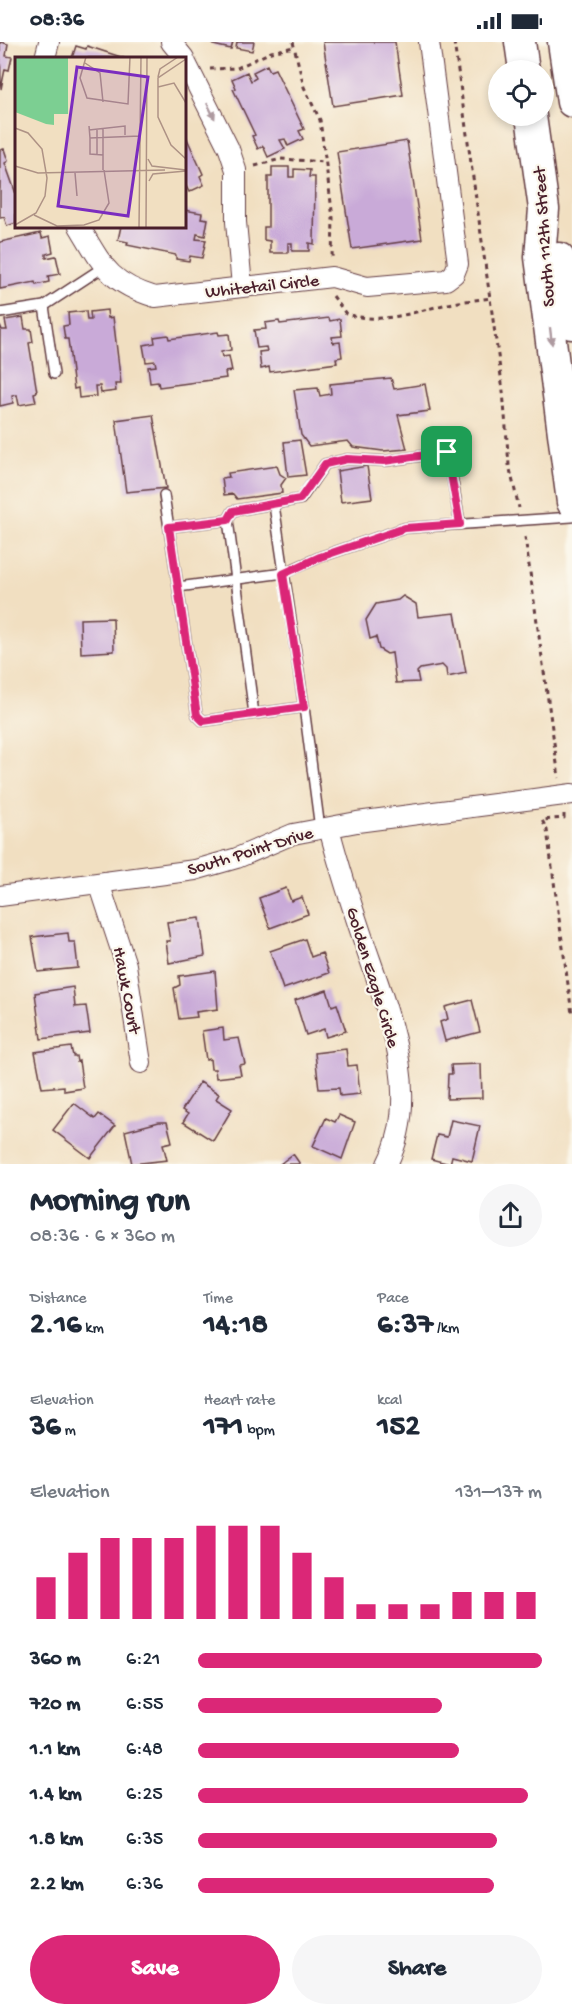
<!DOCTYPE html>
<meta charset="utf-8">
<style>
body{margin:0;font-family:"Gochi Hand",sans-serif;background:#f6f6f7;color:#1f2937;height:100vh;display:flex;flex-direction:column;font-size:22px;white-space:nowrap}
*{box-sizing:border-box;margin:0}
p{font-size:20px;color:#747a83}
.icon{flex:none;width:33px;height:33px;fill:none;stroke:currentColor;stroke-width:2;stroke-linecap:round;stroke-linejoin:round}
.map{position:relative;height:1122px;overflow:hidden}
.panel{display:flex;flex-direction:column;background:#fff;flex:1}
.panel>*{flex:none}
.controls{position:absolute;left:488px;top:18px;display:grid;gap:12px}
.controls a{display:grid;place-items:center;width:66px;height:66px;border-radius:50%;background:#fff;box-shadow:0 3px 9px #0003;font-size:30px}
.pin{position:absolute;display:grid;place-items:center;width:51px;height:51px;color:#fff;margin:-26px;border-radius:12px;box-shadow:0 3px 9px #0006}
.round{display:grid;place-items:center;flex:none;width:63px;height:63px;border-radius:32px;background:#f6f6f7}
.head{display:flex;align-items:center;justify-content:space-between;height:102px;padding:0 30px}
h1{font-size:33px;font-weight:700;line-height:45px}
.figures{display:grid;grid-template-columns:repeat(3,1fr);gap:9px;height:102px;padding:6px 30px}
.figures div{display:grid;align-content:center}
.figures b{font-size:30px;font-weight:700}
.figures small{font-size:16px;font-weight:400}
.figures p{font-size:16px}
.chart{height:168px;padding:12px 30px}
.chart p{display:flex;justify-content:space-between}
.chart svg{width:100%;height:108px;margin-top:6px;stroke:#db2777;stroke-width:6}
.action{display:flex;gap:12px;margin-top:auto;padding:12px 30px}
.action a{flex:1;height:69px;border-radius:36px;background:#db2777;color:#fff;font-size:24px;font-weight:700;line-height:69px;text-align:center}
.action a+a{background:#f6f6f7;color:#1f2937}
ul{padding:0 30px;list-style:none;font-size:20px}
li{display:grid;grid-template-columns:96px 72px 1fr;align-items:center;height:45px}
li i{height:15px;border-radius:8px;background:#db2777}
.status{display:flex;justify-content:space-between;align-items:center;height:42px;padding:0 30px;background:#fff;direction:ltr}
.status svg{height:16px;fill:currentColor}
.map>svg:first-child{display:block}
.building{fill:#c9aad8}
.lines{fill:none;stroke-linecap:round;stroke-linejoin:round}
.lane-casing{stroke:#633c42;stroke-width:12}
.street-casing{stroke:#633c42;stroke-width:22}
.primary-casing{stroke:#633c42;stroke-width:33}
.path{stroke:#633c42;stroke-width:3;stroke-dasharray:4.5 4.5;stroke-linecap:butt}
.lane{stroke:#fff;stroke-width:9}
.street{stroke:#fff;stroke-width:20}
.primary{stroke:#fff;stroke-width:30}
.oneway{fill:#ae9aa0}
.route-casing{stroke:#fff;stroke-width:12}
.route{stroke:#db2777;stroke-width:8}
.labels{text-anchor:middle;stroke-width:4.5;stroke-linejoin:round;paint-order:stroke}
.street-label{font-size:18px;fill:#4a1f2b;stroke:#fbf7ec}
.inset-road{fill:none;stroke:#ae9285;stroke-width:1.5}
.view{fill:#7b2cbf;fill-opacity:0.15;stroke:#7b2cbf;stroke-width:3}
.inset-edge{fill:none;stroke:#4a1f2b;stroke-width:3}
</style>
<div class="status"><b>08:36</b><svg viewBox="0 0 49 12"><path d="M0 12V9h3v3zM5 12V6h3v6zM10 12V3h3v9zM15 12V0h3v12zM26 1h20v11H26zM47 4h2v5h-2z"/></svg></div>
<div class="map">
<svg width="572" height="1122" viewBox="0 0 572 1122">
<rect width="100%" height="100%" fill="#fbf7ec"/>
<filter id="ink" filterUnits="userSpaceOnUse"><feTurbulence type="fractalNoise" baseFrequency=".0167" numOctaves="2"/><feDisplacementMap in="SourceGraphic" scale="12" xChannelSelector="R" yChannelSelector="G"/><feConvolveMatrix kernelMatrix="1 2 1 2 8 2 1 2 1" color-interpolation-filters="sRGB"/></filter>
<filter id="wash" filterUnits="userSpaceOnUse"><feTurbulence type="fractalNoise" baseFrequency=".008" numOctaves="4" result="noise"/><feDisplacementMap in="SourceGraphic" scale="24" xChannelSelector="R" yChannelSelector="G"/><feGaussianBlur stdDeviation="1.35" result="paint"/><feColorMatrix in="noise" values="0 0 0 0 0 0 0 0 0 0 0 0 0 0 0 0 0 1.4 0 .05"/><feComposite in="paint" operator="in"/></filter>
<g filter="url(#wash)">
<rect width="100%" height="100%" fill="#f1dfc1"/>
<g id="blocks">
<path class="building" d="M0,0l8,2 -2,12 6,1 -3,13 -4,-1 -4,20z
M214,0h19l-2,7 -18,-4z
M237,0h17l-2,9 -16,-3z
M323,0h72l8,53 -70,11z
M76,4l10,3 1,-3 37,12h-52z
M267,23l3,6 5,-2 29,60 -5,2 4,8 -15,7 -3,-7 -5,1 5,9 -17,8 -5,-11 -5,3 -6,-13 3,-1 -22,-46 3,-1 -4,-9 15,-7 4,9 5,-3 -3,-6z
M184,90l19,42 -3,2 4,9 -15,7 -5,-10z
M407,99l15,98 -70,10 -15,-97z
M4,107l4,12 -3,2 11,31v29l-9,3 -3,-9 -4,1v-68z
M272,125h17v10h5v-8l16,1 -1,7h6l-1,67 -5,-1v8h-17v-8h-4v10h-18v-12l-6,-1v-13h4v-50h4z
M184,168l18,3 -1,5 7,1 -3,17 -8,-2 -1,5 10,1 -4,18 -12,-2 -1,5 -13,-2v-4l-49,-10 1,-3 -10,-2 3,-14h63z
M41,191l1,5 8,-2 3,16 -7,2v4l10,-2 4,18 -12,2 1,6 -13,3 -1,-3 -35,7v-47z
M107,268l1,8 5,-1 8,67h-6l1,7 -15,2 -1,-7h-5l1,10 -17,2 -1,-10 -4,1 -6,-50h-3l-2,-13 6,-1 -1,-12 18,-2 1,9h4l-1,-8z
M23,275l2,12h6l2,13 -4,1 8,49 -3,1 2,9 -17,3 -2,-10 -5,1 1,7 -13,3v-81l2,5h5l-2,-10z
M329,276l1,3 10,-2 2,17 -10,1 1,6 7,-1 2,15 -6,1 1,5 -67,9 -1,-5 -8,2 -2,-17 8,-1 -1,-4 -9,1 -3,-18 12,-1 -1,-6 14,-2 1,3z
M218,290l1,3 10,-1 2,16 -10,2 1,5 7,-1 3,15 -7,1 1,6 -67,9 -1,-5 -8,1 -2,-16 8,-1 -1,-5 -9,1 -3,-17 12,-2 -1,-6 14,-2 1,4z
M391,336l3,11 31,-5 5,27 -32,4 9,34 -24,2 -30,-4 -5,-6 -39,5 -8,-11 -7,-45 24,-2 2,8 11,-2 -1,-10z
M153,373l13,73 -40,4 -10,-72z
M300,398l6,35 -18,2 -4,-35z
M277,424l3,8 6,4 -5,7 1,8 -45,6 -4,-5 -9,1 -2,-17 7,-1 -1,-4z
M367,424l5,32 -31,4 -4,-31z
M403,554l13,8 2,13 37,-4 11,60 -19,4 -1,-8 -4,-4 -22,4 -3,3 2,10 -23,1 -4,-30 -5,1 -8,-5 -3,-12 -6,2 -4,-19 10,-16 22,-4z
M113,576l1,33 -33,2 -1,-34z
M286,846l5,13 11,-4 6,17 -38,14 -11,-30z
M200,876l5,38 -36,7 -3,-22h4l-3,-19z
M68,891l1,9h6l3,26 -40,4 -6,-35z
M305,897l6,18 11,-4 7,20 -46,16 -13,-38z
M215,929l3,38 -22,3 1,5 -18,2 -5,-31 6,-3 -1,-9z
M73,945l2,20 11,-1 4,27 -49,6 -6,-46z
M327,948l5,16 5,-2 9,27 -20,6 -2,-8 -18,6 -11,-35z
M472,958l8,32 -35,9 -5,-19 8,-3 -3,-12z
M223,986l1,12 15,-2 6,26 -6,1 2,10 -25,3 -1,-9h-4l-1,-10 -4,1 -4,-29z
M71,1005l2,9h3l1,6 2,-1 4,27 -19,3v-5l-22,2 -7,-36z
M346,1007l2,17 9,-1 3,29 -20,2 -1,-8 -20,1 -4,-36z
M481,1022l1,34 -35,1 1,-25h4l-1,-9z
M200,1040l19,12 -3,5 16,10 -19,32 -30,-19 5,-8 -6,-4z
M74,1061l21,16 4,-5 16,12 -25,32 -37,-28z
M339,1073l16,7 -13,37 -29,-13 13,-28 9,4z
M451,1078l29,6 -8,35 -20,-5 -2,8 -19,-5 6,-24 10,2z
M159,1080h8l5,20 -9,2 4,16 -35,4 -7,-33z
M293,1112l7,10h-20z"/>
</g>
</g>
<g filter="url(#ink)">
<use href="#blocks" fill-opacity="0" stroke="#633c42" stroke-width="1.5"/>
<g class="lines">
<g class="lane-casing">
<path id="lane" d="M0,271l44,-7
M54,332l-10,-68 61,-40
M164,453l14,92 106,-14 36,-16 85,-29 167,-11
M274,463l30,202
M228,478l26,194
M169,485l59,-7 5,-9 68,-12 24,-35 22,-5 38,2 63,-9 12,72
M178,545l19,128 6,6 101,-14 16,122"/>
</g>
<g class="street-casing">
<path id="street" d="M171,0l13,16
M45,16l4,-16
M184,17l45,90 7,21v52l6,64
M79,184c24,40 30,57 76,71l177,-20 35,10 79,-7 8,-6 4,-10 -29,-222
M329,786c10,38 22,76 35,114 23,68 59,152 23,222
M99,841l27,82 15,98
M0,854l195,-26 42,-12 56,-24 64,-12 215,-28"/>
</g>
<g class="primary-casing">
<path id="primary" d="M520,0l4,28
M563,0l9,60
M531,74l13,93 -4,48 32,245
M559,216l13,66"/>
</g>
<path class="path" d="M293,0l11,45 16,33 13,98 -1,41
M454,0l49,349 6,74 10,43
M210,27l27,-1 34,-16 23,-5
M255,124l26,-7 44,3
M333,254l13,18c38,11 66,-2 102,-10 14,-3 29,-4 43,-6
M525,495l34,241
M564,772v4l-22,2 5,10 25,184"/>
<use href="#lane" class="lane"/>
<use href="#street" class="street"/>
<use href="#primary" class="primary"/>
</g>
<defs><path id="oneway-solid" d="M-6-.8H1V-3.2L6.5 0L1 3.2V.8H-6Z" transform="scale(1.5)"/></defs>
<g class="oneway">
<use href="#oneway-solid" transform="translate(211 69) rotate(64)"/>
<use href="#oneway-solid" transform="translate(551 294) rotate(83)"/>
</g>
</g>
<g class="lines" filter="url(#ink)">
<g class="route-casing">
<path id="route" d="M447,410l13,72 -55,4 -85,29 -37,17 21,133 -101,14 -6,-6 -28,-188 59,-7 5,-9 67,-12 25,-35 22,-5 37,2z"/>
</g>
<use href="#route" class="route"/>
</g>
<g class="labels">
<g class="street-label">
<text transform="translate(543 195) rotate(-94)" y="6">South 112th Street</text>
<text transform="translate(262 243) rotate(-6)" y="6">Whitetail Circle</text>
<text transform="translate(250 808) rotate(-17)" y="6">South Point Drive</text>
<text transform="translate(374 935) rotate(73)" y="6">Golden Eagle Circle</text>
<text transform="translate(128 948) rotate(79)" y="6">Hawk Court</text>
</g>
</g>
<g transform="translate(15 15)">
<rect width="171" height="171" fill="#f1dfc1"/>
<path d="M0,0h53v57h-14v11l-8,-1 -31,-12z" fill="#7ccf92"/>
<path class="inset-road" d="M71,0l-6,21 7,20 41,6 2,-47M171,2l-28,19v39l13,28 15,14M70,6l15,10 3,29M143,20l2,-8 18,-12M143,30l16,-4 12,20M74,69l1,12 50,-2M0,71l13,5 14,16 5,29 -2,18 -9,17 -21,12M88,72v26M74,73l36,-4v9M75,81v16l13,1v15M82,98v-25M133,102l4,7 34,4M0,109l23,7 127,-3M60,116l2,23M134,124l4,-7 33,-3M19,158l23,11 27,-1 15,-5 10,-17 -5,-33M124,171l2,-171M131,171l1,-171"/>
<path class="view" d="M62,10l71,10 -20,139 -70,-10z"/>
<rect width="171" height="171" class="inset-edge"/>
</g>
</svg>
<div class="controls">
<a><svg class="icon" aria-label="locate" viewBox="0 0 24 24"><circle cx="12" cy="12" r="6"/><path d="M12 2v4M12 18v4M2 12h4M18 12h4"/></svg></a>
</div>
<div class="pin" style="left:447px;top:410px;background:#1e9e55"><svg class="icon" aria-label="arrive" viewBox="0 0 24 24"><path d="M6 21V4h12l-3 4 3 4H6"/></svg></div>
</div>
<section class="panel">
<div class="head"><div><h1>Morning run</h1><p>08:36 · 6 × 360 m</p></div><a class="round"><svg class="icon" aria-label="share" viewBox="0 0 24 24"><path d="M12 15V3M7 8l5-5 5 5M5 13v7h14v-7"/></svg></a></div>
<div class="figures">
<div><p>Distance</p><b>2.16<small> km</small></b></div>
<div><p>Time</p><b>14:18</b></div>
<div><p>Pace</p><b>6:37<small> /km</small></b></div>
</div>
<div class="figures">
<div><p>Elevation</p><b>36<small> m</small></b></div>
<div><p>Heart rate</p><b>171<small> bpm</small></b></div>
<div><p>kcal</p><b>152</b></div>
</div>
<div class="chart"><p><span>Elevation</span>131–137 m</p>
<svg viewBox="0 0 160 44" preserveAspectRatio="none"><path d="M5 44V27M15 44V17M25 44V11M35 44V11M45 44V11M55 44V6M65 44V6M75 44V6M85 44V17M95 44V27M105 44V38M115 44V38M125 44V38M135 44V33M145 44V33M155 44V33"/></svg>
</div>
<ul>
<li><b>360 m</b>6:21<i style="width:100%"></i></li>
<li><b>720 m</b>6:55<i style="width:71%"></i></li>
<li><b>1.1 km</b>6:48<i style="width:76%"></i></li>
<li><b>1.4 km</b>6:25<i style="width:96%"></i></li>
<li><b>1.8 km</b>6:35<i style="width:87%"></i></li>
<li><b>2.2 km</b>6:36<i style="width:86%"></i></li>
</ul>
<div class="action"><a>Save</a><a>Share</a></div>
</section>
